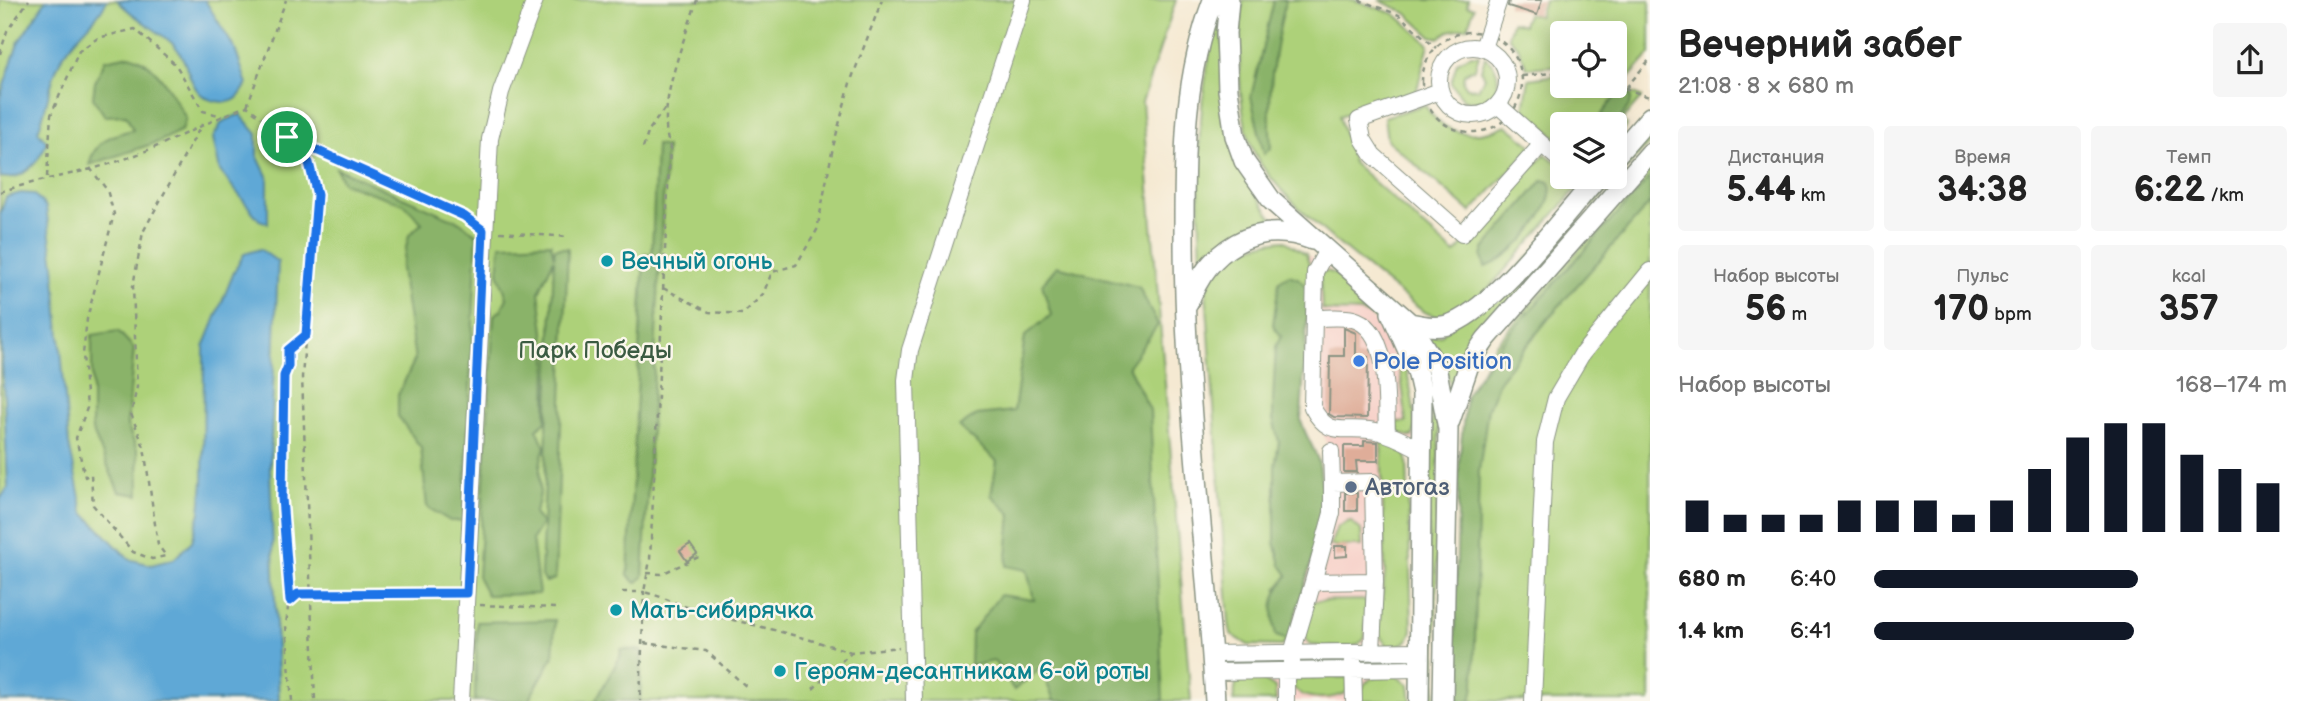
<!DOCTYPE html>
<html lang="ru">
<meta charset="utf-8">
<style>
body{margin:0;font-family:"Balsamiq Sans",sans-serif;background:#f6f6f6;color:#222;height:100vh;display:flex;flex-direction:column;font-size:26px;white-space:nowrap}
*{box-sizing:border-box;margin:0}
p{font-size:23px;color:#767676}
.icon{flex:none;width:38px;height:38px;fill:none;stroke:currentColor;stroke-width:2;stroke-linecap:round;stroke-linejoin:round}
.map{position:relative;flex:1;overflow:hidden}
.side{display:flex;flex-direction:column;background:#fff;width:665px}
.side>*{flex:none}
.buttons{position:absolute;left:1550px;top:21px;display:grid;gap:14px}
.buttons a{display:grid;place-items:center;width:77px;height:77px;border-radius:7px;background:#fff;box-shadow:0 4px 18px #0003;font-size:35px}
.pin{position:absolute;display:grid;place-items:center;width:60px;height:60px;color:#fff;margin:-30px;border:4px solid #fff;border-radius:50%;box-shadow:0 2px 7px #0007}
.round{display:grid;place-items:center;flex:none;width:74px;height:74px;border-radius:7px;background:#f6f6f6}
.overview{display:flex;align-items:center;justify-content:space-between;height:119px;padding:0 28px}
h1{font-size:38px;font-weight:600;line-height:52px}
.stats{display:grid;grid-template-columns:repeat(3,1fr);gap:10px;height:119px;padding:7px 28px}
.stats div{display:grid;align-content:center;border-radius:7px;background:#f6f6f6;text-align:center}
.stats b{font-size:35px;font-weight:600}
.stats small{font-size:19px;font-weight:400}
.stats p{font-size:19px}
.chart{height:196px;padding:14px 28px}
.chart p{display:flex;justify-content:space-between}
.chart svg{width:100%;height:126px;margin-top:7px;stroke:#111827;stroke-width:6}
ul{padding:0 28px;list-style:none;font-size:23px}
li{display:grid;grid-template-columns:112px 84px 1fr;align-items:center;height:52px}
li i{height:18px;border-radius:9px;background:#111827}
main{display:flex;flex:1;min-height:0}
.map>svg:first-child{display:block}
.built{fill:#f7d1c9}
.green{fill:#add179;stroke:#668756;stroke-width:2}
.forest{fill:#8ab369;stroke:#54784e;stroke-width:2}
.water{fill:#5fa8d6;stroke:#3f7285;stroke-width:2}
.building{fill:#dfad99}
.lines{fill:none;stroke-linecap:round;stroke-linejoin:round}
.minor-casing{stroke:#8a9383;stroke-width:18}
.major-casing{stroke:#8a9383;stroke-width:22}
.path{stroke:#8a9383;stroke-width:2.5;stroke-dasharray:5 5;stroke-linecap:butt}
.minor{stroke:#fff;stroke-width:16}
.major{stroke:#fff;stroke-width:19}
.route-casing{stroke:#fff;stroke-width:14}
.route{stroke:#1a73e8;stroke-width:9}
.culture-dot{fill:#0f9aa8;stroke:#fbf7ec;stroke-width:2.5}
.shop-dot{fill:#3f7fe0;stroke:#fbf7ec;stroke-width:2.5}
.service-dot{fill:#5c6f8a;stroke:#fbf7ec;stroke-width:2.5}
.labels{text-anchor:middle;stroke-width:5;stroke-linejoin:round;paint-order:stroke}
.culture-label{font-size:24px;fill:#0d838f;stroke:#fbf7ec;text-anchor:start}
.park-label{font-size:24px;fill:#3b5b42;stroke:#fbf7ec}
.shop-label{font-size:24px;fill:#366cbe;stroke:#fbf7ec;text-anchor:start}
.service-label{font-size:24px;fill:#4e5e75;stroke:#fbf7ec;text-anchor:start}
</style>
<main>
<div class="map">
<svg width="1650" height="701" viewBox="0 0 1650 701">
<rect width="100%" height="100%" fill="#fbf7ec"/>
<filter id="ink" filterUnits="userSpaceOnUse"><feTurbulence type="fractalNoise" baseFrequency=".0143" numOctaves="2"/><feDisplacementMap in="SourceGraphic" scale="14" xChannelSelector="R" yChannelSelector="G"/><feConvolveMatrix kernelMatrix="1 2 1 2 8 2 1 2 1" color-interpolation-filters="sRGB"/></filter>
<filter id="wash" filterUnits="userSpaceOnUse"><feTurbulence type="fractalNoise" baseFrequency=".00686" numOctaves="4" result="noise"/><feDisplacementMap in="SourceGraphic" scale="28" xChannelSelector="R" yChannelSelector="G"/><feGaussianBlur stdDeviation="1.57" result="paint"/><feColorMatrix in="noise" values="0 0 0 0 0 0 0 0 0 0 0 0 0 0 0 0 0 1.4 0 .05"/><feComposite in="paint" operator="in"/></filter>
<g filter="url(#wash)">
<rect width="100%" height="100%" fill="#f5e9d2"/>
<path class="built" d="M1306,254l29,19 -5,-2 -1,41h30l11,5 20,23 10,27 6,55h-9l19,13 -9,23 -3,-8 -19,122 -5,69 3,2 -101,3 45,-126 -1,-79 -5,-12z
M1375,676l-15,25h-84l-17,-24z"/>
<path class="green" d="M0,0h1176l-34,102 49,599h-1191z
M1243,0h111l41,14 34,30 -13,49 -77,23 14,47 102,91 90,-100 18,13v10l12,2 3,8 -88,100 -33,25 -17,6 -16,-6c-44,-34 -146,-111 -169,-158 -19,-40 -17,-110 -12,-154z
M1379,0h89l-1,6 7,2 -6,19 -19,4 -10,7 -8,-2 -25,-23z
M1544,0h106v54l-22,25 -13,-3v-43h-52v32l-36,3 -9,-21 -10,-10 4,-15 11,3 4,-11 12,2z
M1219,12l17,151 38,58 -27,10 -46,27c-4,-89 -5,-159 18,-246z
M1470,55h9l-4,13 -11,6 -1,8 4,6 11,1 7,-12 -4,-7 4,-13c13,9 16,21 9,36l-14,9 -16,-2 -13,-17 6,-21z
M1558,75h5v11h48l31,11 -20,23 5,5 -12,18v-19h-52v19l-39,-34 5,-30z
M1425,105c18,31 51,35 81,20l24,19 1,4 -60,64 -84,-72 -3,-23z
M1650,128v14l-56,65 -7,-6 20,-24h8v-9z
M1650,168v533h-194l2,-89 11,-216 26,-51z
M1567,222l8,7 -120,147 -4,10 -8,-22 -18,-29 15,1z
M1284,240l22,14 4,12 -1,23 -34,30 -2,6 8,10 -8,84 6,23 -4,25 13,108 -11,14 11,51 -6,6 -34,-1 -17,-11 -2,-10 -23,-333c11,-36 45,-48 78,-51z
M1324,271c13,0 22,12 31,20 47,44 54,75 61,137l-4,9 -12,-3 -4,-12h10c-3,-32 -6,-102 -46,-110 -13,-2 -26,2 -38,-3l-2,-33z
M1436,398l3,19 -4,284h-10l6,-274z
M1381,441c12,3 21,5 26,17l5,172c-4,15 -11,15 -25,16l-9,-13 7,-61z
M1350,521l11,9 1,16h-32l7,-19z
M1366,600l-1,38c-10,15 -39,8 -54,7 -13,-10 -3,-30 -1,-44z
M1395,675l14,9 2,17h-51c0,-24 16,-25 35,-26z
M1259,677l16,11 1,13h-43l3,-17 7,-5z
M1349,677l-2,15c-13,8 -44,9 -53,-4l-1,-10z"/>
<path class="forest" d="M1274,0h12c-13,53 -19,93 -15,148l-7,6 -13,-57z
M130,55c29,9 41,39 56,63l-4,12 -24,12 -69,23c5,-23 22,-31 44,-35l-7,-15 -21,1 -12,-18 2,-16 10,-22z
M1624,92l7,4v6l-16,25v-3h-21l21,-27z
M656,145l10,2 -23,430 -7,6 -8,-8 16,-321h8z
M336,168l124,54 17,13 -13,286h-14l-23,-14 -6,-59 -23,-32v-21l17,-36 -14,-90 8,-34 13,-12 -18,-19 -61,-21z
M1650,177v26l-97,110 -53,66 -12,29 -9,63 -5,215 -3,15h-11l-5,-16v-47l4,-174 7,-69 35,-52z
M1543,180l7,2c7,28 -39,78 -65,85l-3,-10 2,-8z
M551,243l3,14 1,-9h13l-13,331 -9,3 -5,-6 13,-317 -15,33 8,63 -1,66 -9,8 8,18c-12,28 2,42 -11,67l8,9 -10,16 7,55 -52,1 -9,-17 16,-263 7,-5 6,-12 -9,-26 3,-27z
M1057,266l82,21 19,38 -30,41 22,44 13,291h-109l-13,-33 -27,22 -20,-29 -24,5 1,-33 29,-38 34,5 -7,-30 -21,-4 5,-52 -20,-19 6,-34 -38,-34 18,-12 37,-4 11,-75 26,-21 -9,-31z
M1289,275l11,4 9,10 -8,130c3,18 17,31 19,50 8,59 -16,115 -32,171l-12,-4c-5,-26 -5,-40 12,-61l-7,-10 -6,-23v-75l4,-25 -6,-23v-19l3,-54 5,-10 -8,-11 6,-44z
M118,331l16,17 -7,77 11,27 1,43 -20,-3 -27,-62v-95z
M555,620l-2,37 -25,44h-53l2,-79z
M621,649l21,2 -2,50h-45l25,-44z"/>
<path class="water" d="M46,0h61c-11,24 -35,37 -47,61 -11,21 -13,48 -22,70l9,11c-8,20 -24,40 -47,35v-80l18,-54z
M117,0h88l30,49 12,35c-6,10 -10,19 -24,18 -38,-1 -30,-39 -50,-58 -18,-16 -40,-26 -56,-44z
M240,114l17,20v21l11,23v45l-9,-3 -39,-49 -7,-33 9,-16z
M21,193l13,1 12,13 8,58 15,179 14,68 46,47 22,6 23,-6 18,-18 8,-29 3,-31 1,-134 30,-75 10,-18 16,-5 18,13 -8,207 9,232h-279v-202l8,-12 -8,-171v-102l6,-17z"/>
<g id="blocks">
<path class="building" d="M1509,0h33l-5,15 -29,-9z
M1344,328l12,5v24h12l-1,61 -33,-1 -5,-3 1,-58h14z
M1364,441l14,1v19h-22l1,11h-13v-26h20z
M1345,493h12v18h-12z
M690,544l7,10 -10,7 -7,-10z
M1335,546h12v10l-12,1z"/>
</g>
</g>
<g filter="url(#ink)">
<use href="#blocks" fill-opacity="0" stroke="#8a9383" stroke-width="2"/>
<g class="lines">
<g class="minor-casing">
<path id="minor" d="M1439 81a34 34 0 1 1 68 0a34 34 0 1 1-68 0Z
M1483,48l16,-48
M1440,91l-81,29 4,19 10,16 89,79 80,-90
M1498,105l65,58
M1579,177l10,9
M1327,250l-12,22 -3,135c16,30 28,20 57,23 19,2 35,11 52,20
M1315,318c12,0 27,-2 38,1 39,10 32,83 34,115
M1331,451l1,32
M1313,582l19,-69v-30l41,-1 2,99
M1212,654l207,-3
M1353,661l1,40
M1286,671v30
M1292,671v-18l21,-71 62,-1 -3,71
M1213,672l206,-3
M461,701l29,-562 11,-47 34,-92
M914,701l-8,-321 4,-30 113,-350
M1533,701l12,-259 11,-44 26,-44 68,-83"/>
</g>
<g class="major-casing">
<path id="major" d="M1213,0c-30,80 -29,151 -29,235 0,156 22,311 31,466
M1229,0l-3,33 2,57 7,46 9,25 28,40 138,122 26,43 12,63 -5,272
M1615,157l35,-40
M1188,304c20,-54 67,-86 124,-64
M1391,313l26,58 5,22 -3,308
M1410,323c15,3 30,6 43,0 46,-20 110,-107 145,-146
M1450,421l20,-59 16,-23 164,-186"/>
</g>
<path class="path" d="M697,0c-12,39 -42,108 -27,147l-20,413 -6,32c25,6 47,19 71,24 46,10 91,22 136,36
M1359,0l40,15 37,33
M1422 82a50 50 0 1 1 100 0a50 50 0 1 1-100 0Z
M0,54l7,-23 22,-31
M1522,76l41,-4
M1615,85l34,12
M1626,88l24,-29
M247,106l39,-106
M290,138l182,84
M643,148l6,-18 16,-22
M90,168l17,22 7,24 -27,105 -4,35 4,54 -11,30 9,39 6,-3 2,31 40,47 19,7 14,-3 -8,-11 -14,-98 -13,-33 6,-27 -4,-101 10,-54 59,-108
M47,177l4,-62 28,-64 19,-13 37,-9 41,36 27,46 19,5
M0,192c36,-12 73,-17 109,-28 48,-14 92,-40 138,-58l40,31 22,26 8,32 -15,182 13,324
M500,232l69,5
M663,288l46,24 34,2 20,-20 9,-22 24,-7 21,-35 16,-83 17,-64 32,-83
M647,573l14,1 40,-18
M290,590l19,5 144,-2
M622,592h22l-4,109
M480,605l75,3
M644,643l62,8 42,37
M813,689l38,-37 48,-5
M292,701l-6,-76 4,-35 -7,-92 1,-122 4,-10v-16l16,-14"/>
<use href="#minor" class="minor"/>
<use href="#major" class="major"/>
</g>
</g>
<g class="lines" filter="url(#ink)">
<g class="route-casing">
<path id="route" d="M287,137l177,79 19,14 -16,363 -169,1 -8,7 -8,-103 2,-122 4,-10v-16l18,-15 11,-140 -8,-32z"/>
</g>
<use href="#route" class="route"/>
</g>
<g class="culture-dot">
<circle cx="607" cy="261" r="7"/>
<circle cx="616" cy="610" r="7"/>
<circle cx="780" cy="671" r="7"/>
</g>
<circle class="shop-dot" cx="1359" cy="361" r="7"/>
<circle class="service-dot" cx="1351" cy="487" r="7"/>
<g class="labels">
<g class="culture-label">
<text x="621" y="269">Вечный огонь</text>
<text x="630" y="618">Мать-сибирячка</text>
<text x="794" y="679">Героям-десантникам 6-ой роты</text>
</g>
<g class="park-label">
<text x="595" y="358">Парк Победы</text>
</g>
<g class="shop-label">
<text x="1373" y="369">Pole Position</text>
</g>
<g class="service-label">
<text x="1365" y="495">Автогаз</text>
</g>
</g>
</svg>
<div class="buttons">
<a><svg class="icon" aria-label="locate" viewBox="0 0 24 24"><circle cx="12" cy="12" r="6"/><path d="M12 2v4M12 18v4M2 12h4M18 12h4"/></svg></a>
<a><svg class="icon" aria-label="layers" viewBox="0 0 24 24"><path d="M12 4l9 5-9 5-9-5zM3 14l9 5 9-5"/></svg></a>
</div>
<div class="pin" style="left:287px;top:137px;background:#1e9e55"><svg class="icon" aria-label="arrive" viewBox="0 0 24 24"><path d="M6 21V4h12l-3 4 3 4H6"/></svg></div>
</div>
<section class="side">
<div class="overview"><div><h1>Вечерний забег</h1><p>21:08 · 8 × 680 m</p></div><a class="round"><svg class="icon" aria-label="share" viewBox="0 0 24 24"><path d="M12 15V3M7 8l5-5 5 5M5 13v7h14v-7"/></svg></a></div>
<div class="stats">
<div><p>Дистанция</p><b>5.44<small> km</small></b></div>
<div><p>Время</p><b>34:38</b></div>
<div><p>Темп</p><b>6:22<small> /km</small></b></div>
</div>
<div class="stats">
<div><p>Набор высоты</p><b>56<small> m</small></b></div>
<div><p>Пульс</p><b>170<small> bpm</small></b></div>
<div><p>kcal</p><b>357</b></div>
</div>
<div class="chart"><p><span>Набор высоты</span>168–174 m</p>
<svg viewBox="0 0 160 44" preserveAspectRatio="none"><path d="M5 44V33M15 44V38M25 44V38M35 44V38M45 44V33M55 44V33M65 44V33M75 44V38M85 44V33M95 44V22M105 44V11M115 44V6M125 44V6M135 44V17M145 44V22M155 44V27"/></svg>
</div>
<ul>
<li><b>680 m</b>6:40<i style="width:64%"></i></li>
<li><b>1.4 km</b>6:41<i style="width:63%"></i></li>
</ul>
</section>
</main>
